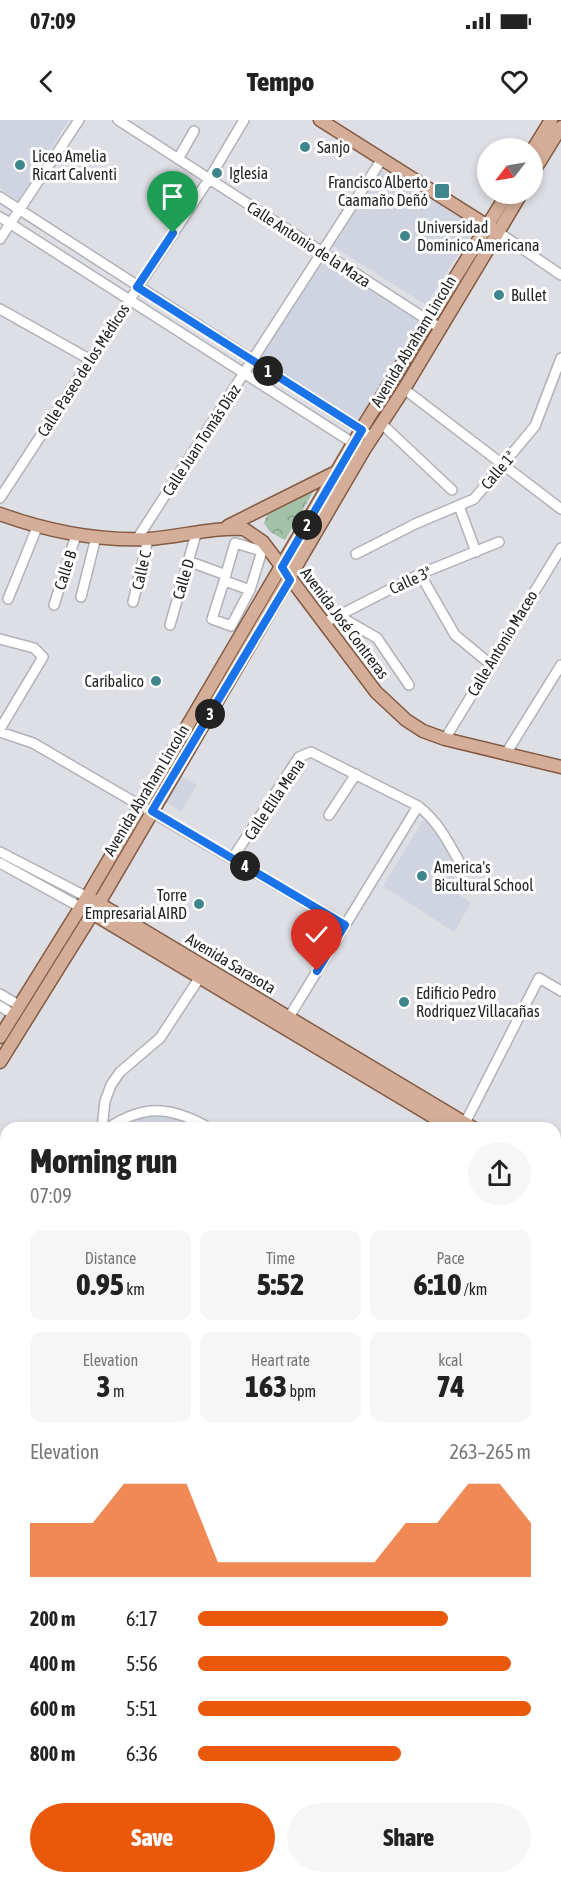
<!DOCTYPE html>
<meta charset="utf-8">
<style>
body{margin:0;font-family:"Asap Condensed",sans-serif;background:#f6f6f6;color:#222;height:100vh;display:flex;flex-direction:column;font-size:22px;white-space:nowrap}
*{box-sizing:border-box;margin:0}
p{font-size:20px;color:#767676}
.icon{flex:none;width:33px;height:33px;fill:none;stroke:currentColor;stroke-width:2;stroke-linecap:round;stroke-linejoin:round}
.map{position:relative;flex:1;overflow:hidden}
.sheet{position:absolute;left:0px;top:1002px;width:561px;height:762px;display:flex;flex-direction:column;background:#fff;border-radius:18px 18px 0 0;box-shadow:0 3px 9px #0003}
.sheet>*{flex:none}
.needle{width:39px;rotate:239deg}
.tools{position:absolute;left:477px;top:18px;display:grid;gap:12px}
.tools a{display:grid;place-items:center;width:66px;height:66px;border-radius:50%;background:#fff;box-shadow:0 3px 9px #0003;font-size:30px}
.pin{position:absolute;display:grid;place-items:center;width:51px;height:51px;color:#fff;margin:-62px -26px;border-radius:50% 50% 50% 0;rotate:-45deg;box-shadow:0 0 6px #0007}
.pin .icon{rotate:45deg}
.km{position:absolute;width:30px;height:30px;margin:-15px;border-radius:50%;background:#222;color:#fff;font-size:16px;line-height:30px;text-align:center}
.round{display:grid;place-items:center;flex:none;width:63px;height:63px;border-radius:32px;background:#f6f6f6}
.headline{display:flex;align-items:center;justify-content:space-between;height:102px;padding:0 30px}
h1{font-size:33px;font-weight:800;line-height:45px}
.figures{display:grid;grid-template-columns:repeat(3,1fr);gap:9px;height:102px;padding:6px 30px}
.figures div{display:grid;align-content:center;border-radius:12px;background:#f6f6f6;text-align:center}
.figures b{font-size:30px;font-weight:800}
.figures small{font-size:16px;font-weight:400}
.figures p{font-size:16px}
.chart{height:168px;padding:12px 30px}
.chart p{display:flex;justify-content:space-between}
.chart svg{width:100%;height:108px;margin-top:6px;fill:#ea580c;opacity:.7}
.action{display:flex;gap:12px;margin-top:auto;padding:12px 30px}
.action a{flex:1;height:69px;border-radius:36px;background:#ea580c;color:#fff;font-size:24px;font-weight:800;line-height:69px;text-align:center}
.action a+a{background:#f6f6f6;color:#222}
ul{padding:0 30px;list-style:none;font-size:20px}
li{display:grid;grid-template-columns:96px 72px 1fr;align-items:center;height:45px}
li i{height:15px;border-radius:8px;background:#ea580c}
.status{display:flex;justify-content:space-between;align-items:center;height:42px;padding:0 30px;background:#fff;direction:ltr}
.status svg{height:16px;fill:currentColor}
header{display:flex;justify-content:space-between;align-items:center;height:78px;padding:0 30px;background:#fff;font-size:27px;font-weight:800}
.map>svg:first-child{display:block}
.built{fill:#d0d4e0}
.park{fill:url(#park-crowns)}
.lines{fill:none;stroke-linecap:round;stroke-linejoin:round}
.highway-tunnel{stroke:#b9babf;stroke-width:14;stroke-dasharray:14 7;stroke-linecap:butt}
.minor-casing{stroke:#b0b2b7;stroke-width:12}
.major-casing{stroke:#835b44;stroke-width:15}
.minor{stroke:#fff;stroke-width:9}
.major{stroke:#d4ae98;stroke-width:12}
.route-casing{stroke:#fff;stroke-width:12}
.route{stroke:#1a73e8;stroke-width:8}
.poi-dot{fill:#3e868b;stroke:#fff;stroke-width:2}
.labels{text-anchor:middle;stroke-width:6;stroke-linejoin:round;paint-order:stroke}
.poi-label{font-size:16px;fill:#232426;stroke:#fff;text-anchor:start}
.street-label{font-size:16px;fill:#232426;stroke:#fff}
</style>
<div class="status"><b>07:09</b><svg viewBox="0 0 49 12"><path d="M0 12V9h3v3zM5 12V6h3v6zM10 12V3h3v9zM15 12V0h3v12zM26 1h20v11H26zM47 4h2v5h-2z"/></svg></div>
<header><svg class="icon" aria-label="back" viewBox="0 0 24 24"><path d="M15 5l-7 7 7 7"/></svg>Tempo<svg class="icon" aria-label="heart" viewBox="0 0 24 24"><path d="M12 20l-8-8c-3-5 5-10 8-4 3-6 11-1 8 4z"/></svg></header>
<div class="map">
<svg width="561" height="1764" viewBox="0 0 561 1764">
<defs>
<pattern id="park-crowns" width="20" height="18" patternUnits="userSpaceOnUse" patternTransform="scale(1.5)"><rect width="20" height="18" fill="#a3c1a7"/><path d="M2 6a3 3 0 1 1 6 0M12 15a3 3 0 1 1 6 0" fill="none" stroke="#849d88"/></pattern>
</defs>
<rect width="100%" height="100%" fill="#dedfe5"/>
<path class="built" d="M0,0h69l-51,81 -18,-12z
M382,50l46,30 3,-3 45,29 -50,79 -93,-59z
M322,139l99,63 -61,101 -103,-65z
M180,655l17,10 -16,27 -17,-11z
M423,700l11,7 21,39 -2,25 18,12 -17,29 -71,-46z
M152,993l15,1 25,14h-73l13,-9z
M0,1045l6,3v134l-6,10z
M141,1758h86l-4,6h-85z"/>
<path class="park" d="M316,367l-31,53 -15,-8 -6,-9 3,-8z"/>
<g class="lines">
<path class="highway-tunnel" d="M0,1469l6,4
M484,1758l10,6
M500,1758l10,6"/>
<g class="minor-casing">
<path id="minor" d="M118,0l322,208
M178,39l16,-28
M0,77l366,236
M0,97l364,233
M498,112l63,43
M0,119l79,-119
M0,189l89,50
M404,269l157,120
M382,304l70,66
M0,378l209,-319 35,-59
M459,386l17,46
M137,419l245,-380
M356,434l59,-30 59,-25 61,-73 26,-68
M188,441l38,14 -14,44 19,7 19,-36
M420,454l35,61 34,28
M225,461l25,9 12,-39 -27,-8 -9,31
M81,477l15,-60
M8,479l30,-74
M133,482l15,-63
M54,485l22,-70
M337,495l40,23 32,47
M324,503l96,-49 79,-32
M170,505l26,-91
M0,519l34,9 9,9 -43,72
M0,612l33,11 312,182
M445,619l116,-191
M505,635l56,-90
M329,695l27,-41
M0,732l87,45
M232,739l67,-102 12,-5 107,54c20,15 31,37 43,59
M0,743l80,44
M0,874l20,12
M0,886l14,9
M286,902l132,-216
M465,1003l74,-145 22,13
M102,1008l3,-27 6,-16 9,-13 40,-34 40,-61
M108,1008c35,-23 60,-22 96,-3
M0,1311l6,4
M555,1510l6,3
M0,1687l6,-10
M0,1727l6,4
M52,1758l10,6
M101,1764l4,-6"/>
</g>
<g class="major-casing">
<path id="major" d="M320,0l174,110
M532,31l19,-31
M532,54l29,-47
M0,394c47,17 98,27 148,25 32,-2 64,-12 96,-10l19,13 113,150 30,28 17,11 22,8 116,28
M228,406l108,-54
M93,780l380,228
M87,790l365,218
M0,917l87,-140 274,-467 146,-236
M0,942l99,-159 265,-453 40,-61 117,-195
M0,1037l6,4
M555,1058l6,3
M555,1071l6,3
M555,1246l6,-20
M555,1329l6,-21
M555,1368l6,3
M555,1381l6,3
M0,1451l6,3
M0,1480l6,3
M453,1758l15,2
M520,1758l10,6
M382,1764l4,-6
M407,1764l4,-6
M424,1764l16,-6"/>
</g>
<use href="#minor" class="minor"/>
<use href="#major" class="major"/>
</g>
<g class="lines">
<g class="route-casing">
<path id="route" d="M173,113l-36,54 225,143 -80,137 8,13 -138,231 193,114 -28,46"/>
</g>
<use href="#route" class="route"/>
</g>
<g class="poi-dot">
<circle cx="305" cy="27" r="6"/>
<circle cx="20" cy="45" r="6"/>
<circle cx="217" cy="53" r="6"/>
<rect x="434" y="63" width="16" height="16" rx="3"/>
<circle cx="405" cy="116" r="6"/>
<circle cx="499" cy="175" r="6"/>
<circle cx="156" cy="561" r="6"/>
<circle cx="422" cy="756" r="6"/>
<circle cx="199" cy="784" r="6"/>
<circle cx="404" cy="882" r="6"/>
</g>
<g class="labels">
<g class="poi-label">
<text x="317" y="33">Sanjo</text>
<text x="32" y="42">Liceo Amelia<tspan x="32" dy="18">Ricart Calventi</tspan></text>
<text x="229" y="59">Iglesia</text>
<text x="428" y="68" text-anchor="end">Francisco Alberto<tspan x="428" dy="18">Caamaño Deñó</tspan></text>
<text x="417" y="113">Universidad<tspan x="417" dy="18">Dominico Americana</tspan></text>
<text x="511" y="181">Bullet</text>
<text x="144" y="567" text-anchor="end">Caribalico</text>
<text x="434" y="753">America's<tspan x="434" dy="18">Bicultural School</tspan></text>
<text x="187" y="781" text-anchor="end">Torre<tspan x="187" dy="18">Empresarial AIRD</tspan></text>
<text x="416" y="879">Edificio Pedro<tspan x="416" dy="18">Rodriquez Villacañas</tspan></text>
</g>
<g class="street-label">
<text transform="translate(309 124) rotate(33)" y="6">Calle Antonio de la Maza</text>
<text transform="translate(413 221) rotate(-59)" y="6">Avenida Abraham Lincoln</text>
<text transform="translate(83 250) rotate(-57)" y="6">Calle Paseo de los Médicos</text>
<text transform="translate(201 320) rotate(-57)" y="6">Calle Juan Tomás Díaz</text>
<text transform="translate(498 350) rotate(-50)" y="6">Calle 1ª</text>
<text transform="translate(65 450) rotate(-72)" y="6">Calle B</text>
<text transform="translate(141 450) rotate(-77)" y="6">Calle C</text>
<text transform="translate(183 459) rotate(-74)" y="6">Calle D</text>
<text transform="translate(410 460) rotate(-25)" y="6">Calle 3ª</text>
<text transform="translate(345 503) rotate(53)" y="6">Avenida José Contreras</text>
<text transform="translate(502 523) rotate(-59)" y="6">Calle Antonio Maceo</text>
<text transform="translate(146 670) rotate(-59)" y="6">Avenida Abraham Lincoln</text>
<text transform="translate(274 679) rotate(-56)" y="6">Calle Elila Mena</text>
<text transform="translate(231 843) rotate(31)" y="6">Avenida Sarasota</text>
</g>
</g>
</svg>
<div class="tools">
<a><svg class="needle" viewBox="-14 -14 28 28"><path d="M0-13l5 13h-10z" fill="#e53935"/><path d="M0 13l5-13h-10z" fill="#767676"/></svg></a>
</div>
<div class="pin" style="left:173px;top:113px;background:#1e9e55"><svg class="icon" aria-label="arrive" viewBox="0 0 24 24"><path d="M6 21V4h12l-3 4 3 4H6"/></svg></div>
<div class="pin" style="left:317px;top:851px;background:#d93025"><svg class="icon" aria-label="check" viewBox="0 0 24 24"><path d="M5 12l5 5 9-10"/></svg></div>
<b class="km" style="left:268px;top:251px">1</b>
<b class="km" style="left:307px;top:405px">2</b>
<b class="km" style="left:210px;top:594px">3</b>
<b class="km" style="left:245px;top:746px">4</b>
<section class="sheet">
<div class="headline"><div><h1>Morning run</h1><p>07:09</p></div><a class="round"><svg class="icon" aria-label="share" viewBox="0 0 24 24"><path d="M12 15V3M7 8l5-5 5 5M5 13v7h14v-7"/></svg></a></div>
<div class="figures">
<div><p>Distance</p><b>0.95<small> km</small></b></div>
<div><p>Time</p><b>5:52</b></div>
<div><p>Pace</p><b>6:10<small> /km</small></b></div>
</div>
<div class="figures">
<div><p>Elevation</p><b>3<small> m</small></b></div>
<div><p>Heart rate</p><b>163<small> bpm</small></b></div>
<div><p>kcal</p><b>74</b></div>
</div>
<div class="chart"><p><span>Elevation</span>263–265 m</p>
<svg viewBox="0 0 160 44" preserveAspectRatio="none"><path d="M0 44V22L10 22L20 22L30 6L40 6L50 6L60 38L70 38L80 38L90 38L100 38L110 38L120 22L130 22L140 6L150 6L160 22V44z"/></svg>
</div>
<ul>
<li><b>200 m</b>6:17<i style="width:75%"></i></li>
<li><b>400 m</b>5:56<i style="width:94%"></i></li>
<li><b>600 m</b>5:51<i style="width:100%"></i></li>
<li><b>800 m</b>6:36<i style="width:61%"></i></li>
</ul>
<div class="action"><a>Save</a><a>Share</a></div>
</section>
</div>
